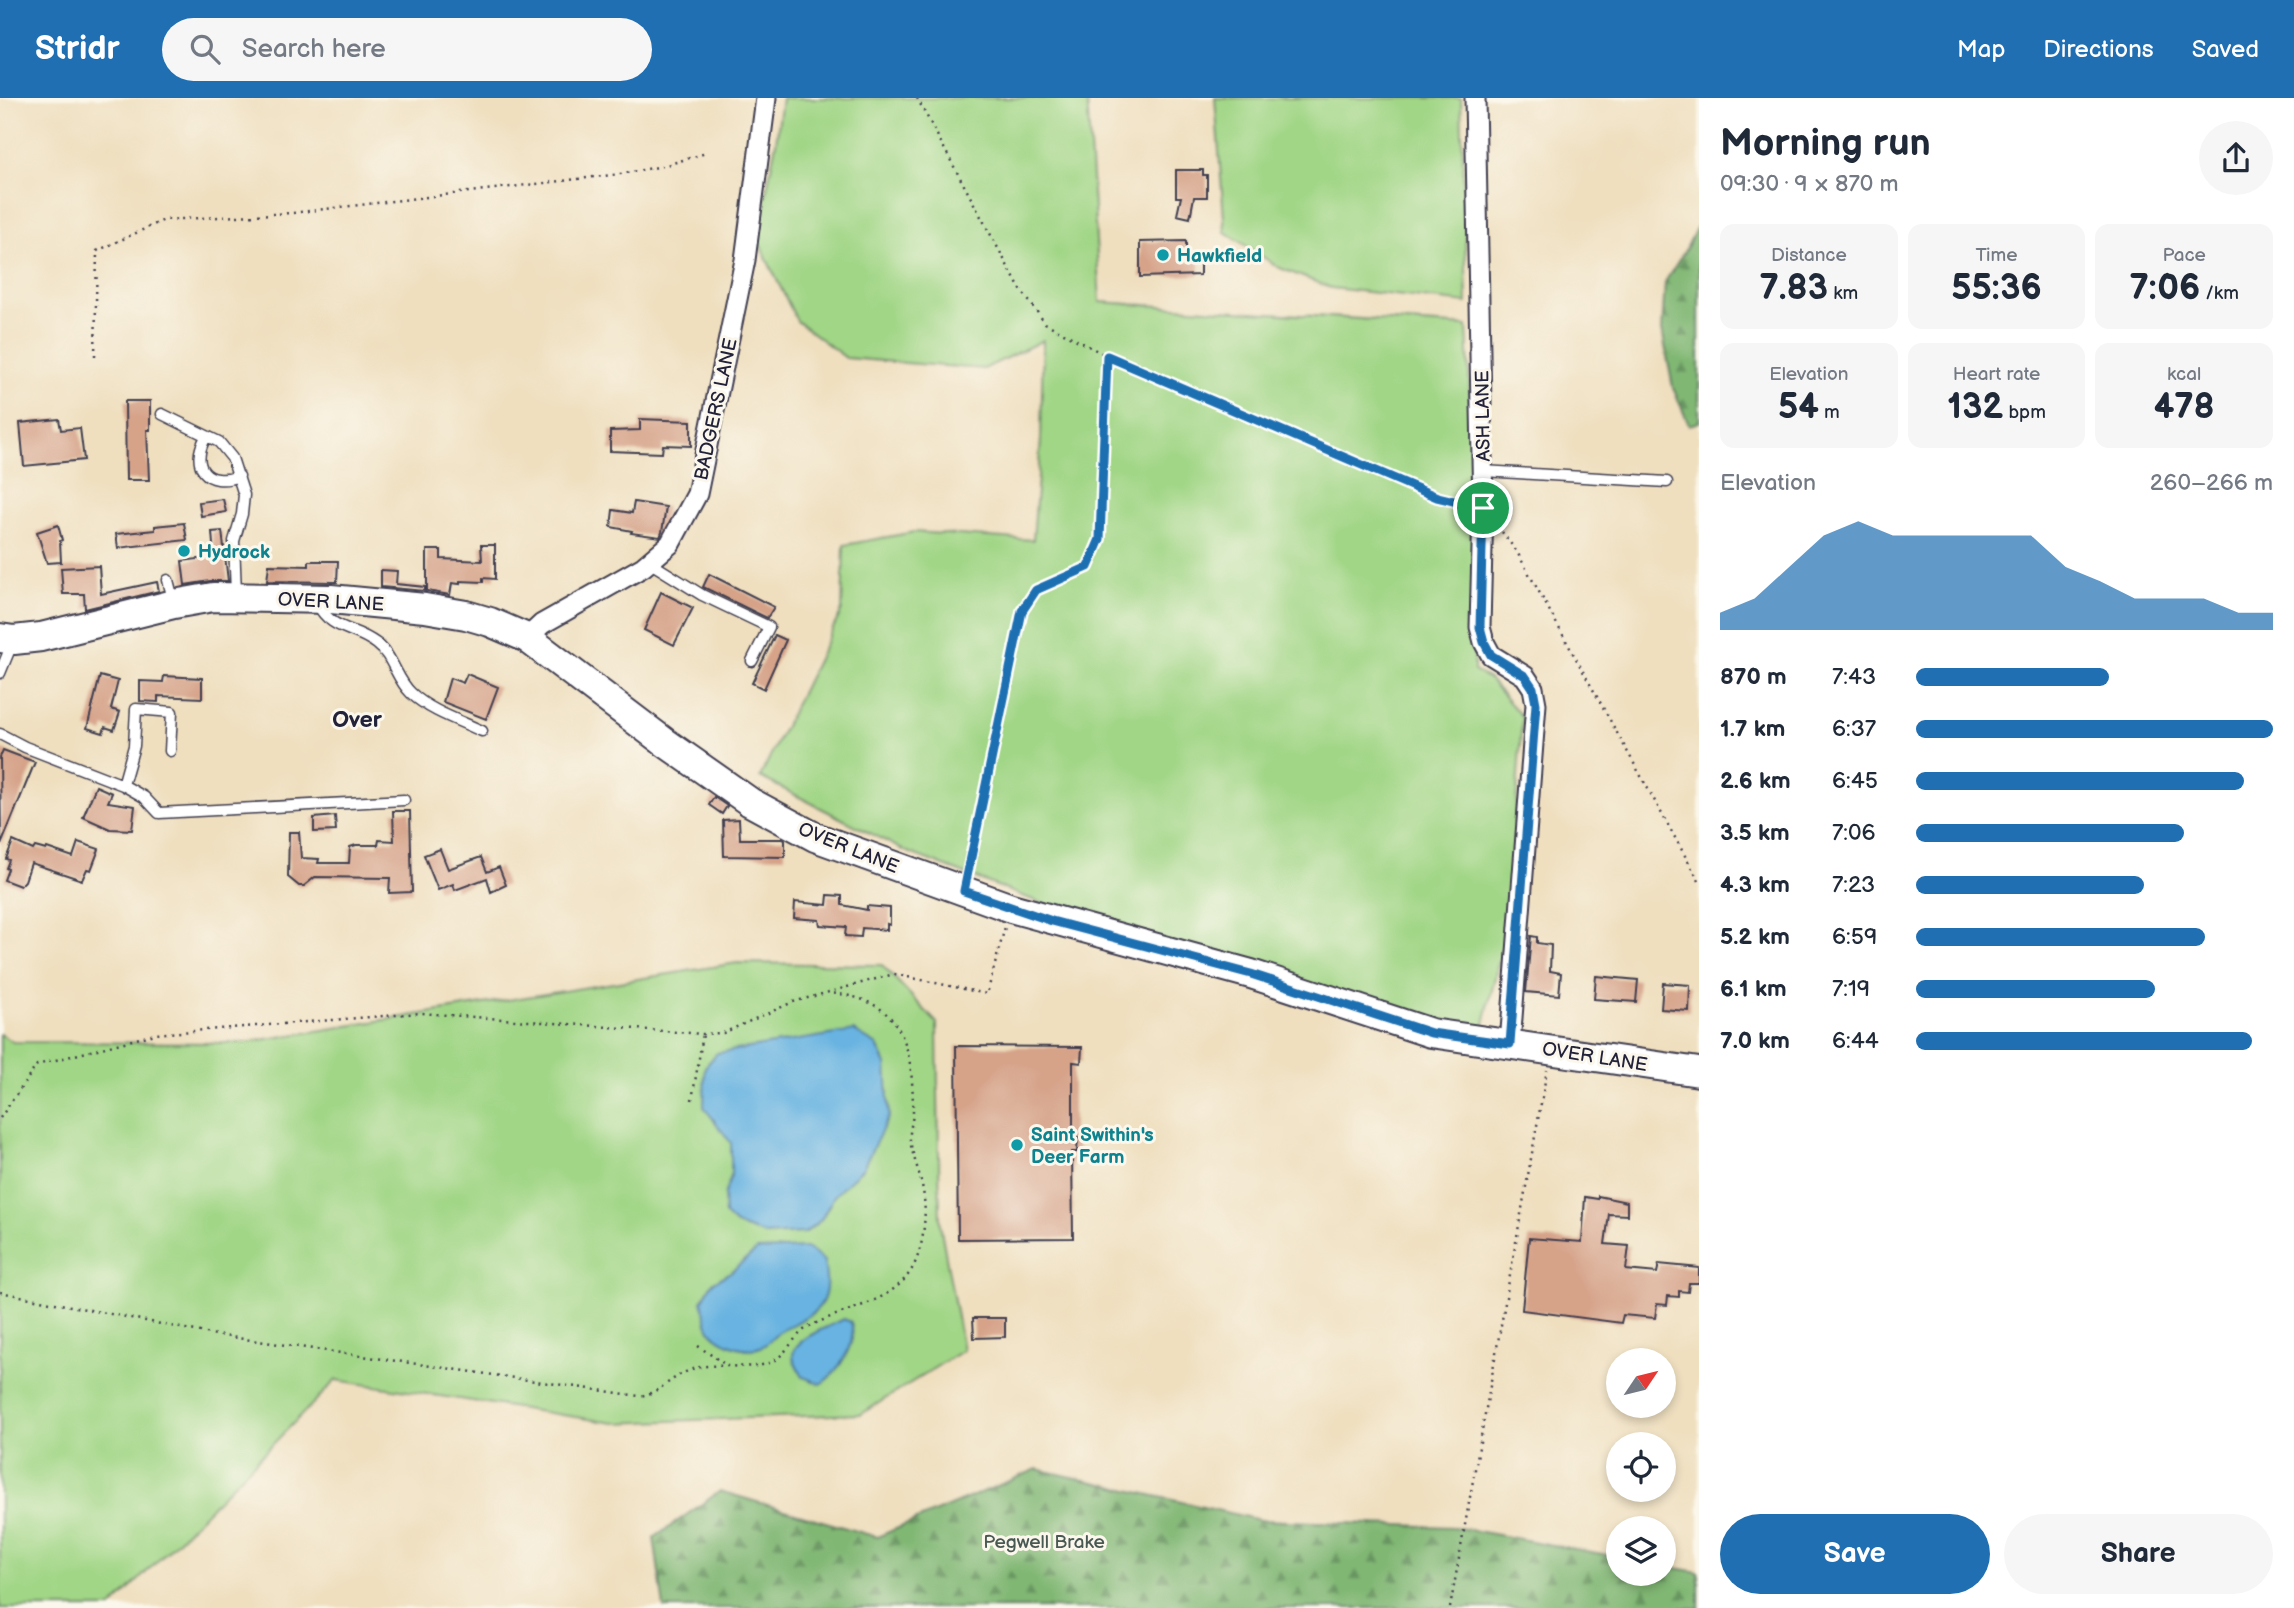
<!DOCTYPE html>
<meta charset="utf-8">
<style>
body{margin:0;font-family:"Balsamiq Sans",sans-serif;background:#f6f6f7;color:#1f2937;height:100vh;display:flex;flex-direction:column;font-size:26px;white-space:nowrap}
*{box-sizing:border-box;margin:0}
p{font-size:23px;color:#747a83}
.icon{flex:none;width:38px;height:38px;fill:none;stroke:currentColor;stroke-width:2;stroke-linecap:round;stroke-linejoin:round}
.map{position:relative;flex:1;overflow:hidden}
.panel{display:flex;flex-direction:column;background:#fff;width:595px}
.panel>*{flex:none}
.needle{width:46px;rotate:55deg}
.fabs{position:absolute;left:1606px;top:1250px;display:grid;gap:14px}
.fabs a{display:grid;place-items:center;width:70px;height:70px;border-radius:50%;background:#fff;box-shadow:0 4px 10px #0003;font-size:35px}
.pin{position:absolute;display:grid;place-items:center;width:60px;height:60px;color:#fff;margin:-30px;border:4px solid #fff;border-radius:50%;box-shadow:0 2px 7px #0007}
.round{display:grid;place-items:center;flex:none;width:74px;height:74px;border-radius:37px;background:#f6f6f7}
.head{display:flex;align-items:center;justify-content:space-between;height:119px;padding:0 21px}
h1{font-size:38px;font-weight:800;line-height:52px}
.metrics{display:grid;grid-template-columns:repeat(3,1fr);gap:10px;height:119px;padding:7px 21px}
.metrics div{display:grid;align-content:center;border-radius:14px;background:#f6f6f7;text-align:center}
.metrics b{font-size:35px;font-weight:800}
.metrics small{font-size:19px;font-weight:400}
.metrics p{font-size:19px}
.chart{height:196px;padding:14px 21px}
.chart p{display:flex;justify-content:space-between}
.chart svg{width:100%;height:126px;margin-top:7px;fill:#1f6fb2;opacity:.7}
.primary-button{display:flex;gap:14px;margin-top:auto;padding:14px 21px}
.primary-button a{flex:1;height:80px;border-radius:42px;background:#1f6fb2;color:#fff;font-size:28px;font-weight:800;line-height:80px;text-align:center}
.primary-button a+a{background:#f6f6f7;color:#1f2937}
ul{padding:0 21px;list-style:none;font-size:23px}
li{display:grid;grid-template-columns:112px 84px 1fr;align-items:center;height:52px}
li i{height:18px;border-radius:9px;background:#1f6fb2}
header{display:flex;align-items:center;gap:42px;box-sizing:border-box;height:98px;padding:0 35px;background:#1f6fb2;color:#fff}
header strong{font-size:33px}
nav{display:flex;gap:38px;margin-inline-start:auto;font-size:24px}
.search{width:490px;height:63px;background:#f6f6f7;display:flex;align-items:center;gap:18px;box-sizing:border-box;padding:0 24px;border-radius:38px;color:#747a83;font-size:26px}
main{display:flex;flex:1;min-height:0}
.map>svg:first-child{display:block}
.green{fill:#a1d686;stroke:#627c60;stroke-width:2}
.forest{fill:url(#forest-firs);stroke:#516c57;stroke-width:2}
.water{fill:#68b3e1;stroke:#456a8e;stroke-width:2}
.building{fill:#d6a389}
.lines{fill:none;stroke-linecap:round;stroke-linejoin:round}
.lane-casing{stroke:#413e4f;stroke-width:13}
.street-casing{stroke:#413e4f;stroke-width:23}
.secondary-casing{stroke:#413e4f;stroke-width:32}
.path{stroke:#413e4f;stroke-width:2.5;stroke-dasharray:2 5;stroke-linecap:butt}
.lane{stroke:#fff;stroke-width:10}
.street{stroke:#fff;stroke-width:19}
.secondary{stroke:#fff;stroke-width:28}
.route-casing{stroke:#fff;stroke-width:14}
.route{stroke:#1f6fb2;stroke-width:9}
.culture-dot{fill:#0f9aa8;stroke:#fbf7ec;stroke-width:2.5}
.labels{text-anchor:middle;stroke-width:6;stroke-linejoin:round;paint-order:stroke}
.culture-label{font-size:19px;font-weight:bold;fill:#0d838f;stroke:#fbf7ec;text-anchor:start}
.street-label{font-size:19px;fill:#22223b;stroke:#fbf7ec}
.park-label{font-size:19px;fill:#485852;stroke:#fbf7ec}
.quarter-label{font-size:23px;font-weight:bold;fill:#22223b;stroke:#fbf7ec}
</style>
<header>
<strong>Stridr</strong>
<div class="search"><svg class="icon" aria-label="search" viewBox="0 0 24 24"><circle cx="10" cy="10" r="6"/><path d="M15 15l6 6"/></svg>Search here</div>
<nav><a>Map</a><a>Directions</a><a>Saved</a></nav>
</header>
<main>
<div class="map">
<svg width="1699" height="1510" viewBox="0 0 1699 1510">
<defs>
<pattern id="forest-firs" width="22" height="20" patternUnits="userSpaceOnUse" patternTransform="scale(1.75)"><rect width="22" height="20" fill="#80b773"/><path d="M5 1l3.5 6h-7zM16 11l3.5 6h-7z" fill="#689460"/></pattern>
</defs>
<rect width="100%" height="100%" fill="#fbf7ec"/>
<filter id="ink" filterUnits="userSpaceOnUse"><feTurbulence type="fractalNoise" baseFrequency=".0143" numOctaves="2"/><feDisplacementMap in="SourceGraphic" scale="14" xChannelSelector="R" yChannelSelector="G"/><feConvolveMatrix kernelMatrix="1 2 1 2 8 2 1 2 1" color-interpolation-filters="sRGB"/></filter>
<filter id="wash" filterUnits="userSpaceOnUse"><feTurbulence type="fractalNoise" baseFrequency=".00686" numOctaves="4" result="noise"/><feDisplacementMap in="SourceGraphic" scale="28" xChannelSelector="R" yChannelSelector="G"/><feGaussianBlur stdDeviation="1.57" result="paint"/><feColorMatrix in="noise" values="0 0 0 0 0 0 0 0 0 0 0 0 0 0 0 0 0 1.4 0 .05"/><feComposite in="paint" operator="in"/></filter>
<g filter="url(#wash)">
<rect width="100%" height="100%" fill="#efdfbf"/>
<path class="green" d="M782,0h305l13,204 367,24 8,192 -1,153 15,8 33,38 -14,205 -25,106 -99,-20 -301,-89 -178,-68 -145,-74 82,-167 2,-65 70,-13 119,8 8,-101 2,-99 -59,29 -79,-6 -59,-5 -49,-37 -40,-82 19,-96z
M1215,0h246l6,205 -136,-15 -51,-20 -55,-36z
M737,865l145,2 55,58 3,201 23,126 -102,64 -247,9 -278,-43 -225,228h-111v-574l13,8 229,1z"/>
<path class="forest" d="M1699,124v200l-10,3 -16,-37 -11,-58 3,-48 22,-35z
M1037,1371l223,51 194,7 165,30v16h45v-7l35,6v36h-1035l-10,-70 66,-47 157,46z"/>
<path class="water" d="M854,933l23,14 9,19 3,52 -26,52 -29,28 -13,24 -16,13 -40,2 -29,-10 -11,-10 -1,-20 7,-19v-33l-27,-36 1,-40 12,-14z
M807,1150l17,13c8,45 -5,51 -42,69 -7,4 -13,14 -21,17 -16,6 -45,-5 -52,-19 -4,-8 -5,-19 -7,-27l10,-18 20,-12 25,-21z
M844,1221l7,3c7,22 -13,50 -30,62l-18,-7c-3,-6 -9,-14 -10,-20 -2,-18 38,-31 51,-38z"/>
<g id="blocks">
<path class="building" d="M1176,72h27v5h4v22h-13l-4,21 -13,-3 4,-18h-5z
M1186,143v21h14v13l-60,2v-35z
M125,303h25v29h-3l2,50h-23z
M59,321l2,11 19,-2 4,32 -60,6 -4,-43z
M640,321l51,2v25l-28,-1 -1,8 -52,-2v-20l30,-1z
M223,401l3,13 -25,4 -2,-14z
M634,404l32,5 -4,25 -2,5 -29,-4 1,-2 -21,-4 2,-17 19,3z
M184,425l3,17 -69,8 -2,-14 39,-4v-4z
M58,427l4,15 -2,1 1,21 -14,1 -10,-31z
M222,433l6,50h-18l-25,4 -3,-24 32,-4 -2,-25z
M481,447h14v34l-12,-1v4l-23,-1v3l-8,-1 -2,12 -23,-4v-41h14v9l41,2z
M309,463h29l-1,21 -70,-1 2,-16 40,1z
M99,468l2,28 56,-12 2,9 -74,18 -1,-15h-21l-2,-26z
M381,472l16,1 -1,13 29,3v4l-44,-4z
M709,476l65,33 -7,11 -64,-31z
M661,494l32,16 -19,37 -30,-15z
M775,537l11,5 -22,49 -12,-6z
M467,576l31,13 -12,32 -43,-17 7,-24 13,5z
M100,578l18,5 -7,28 9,3 -6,18 -9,-3 -2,6 -16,-5z
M164,578l38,2v20l-44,-2v6l-18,-1v-20l23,1z
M3,652l32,12 -34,83 -1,-88z
M96,688l16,7 -4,9 27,4 -3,24 -22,-1 -27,-12z
M714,699l13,9 -5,8 -13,-9z
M393,713h17l2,81 -23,1 1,-15 -75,-1 -11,9h-5l-11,-9 1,-45h10l2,26 18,1 -1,4h31l1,-16 6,-2h22l1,-5 15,1z
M335,718l1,15 -22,1v-14z
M739,721l1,20h43l2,1v17l-61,-1 -1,-36z
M13,743l20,9 2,-3 11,3 1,-2 26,9 5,-15 21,7 -8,21 -4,-1 -5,11 -51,-17 -6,18 -5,5 -16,-6 4,-11 -2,-1 3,-8 -3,-1z
M440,751l8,20 33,-12 6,15 12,-5 7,18 -15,7 -4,-14 -32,12 -2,-6 -15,6 -14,-35z
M828,797l14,1v9l25,5v-4l23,2v17l-3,-1v6l-25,-2 -1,9 -16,-1 1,-9 -26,-2 -1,-5 -25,-2 1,-16 32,3z
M1531,838l6,1v6l14,2 -1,26 11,2 -2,22 -33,-3z
M1596,878l42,4 -2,22 -42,-3z
M1663,885l27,2 -1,26 -28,-2z
M956,948l126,1 -1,16 -8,-1v75l5,1 -1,14h-5l1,86 -115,1z
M1598,1098l29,6v13l-18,-1 -4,30 24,2 -3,24 31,3 2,-9 40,4v15h-10l-1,9 -9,-1v6l-11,-1 -1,9 -10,-1 -2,14 -32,-3 -2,8 -99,-13 7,-72 53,4 3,-45 13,2z
M973,1220h32v19l-31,1z"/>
</g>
</g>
<g filter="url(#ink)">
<use href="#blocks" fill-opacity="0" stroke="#413e4f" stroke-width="2"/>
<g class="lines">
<g class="lane-casing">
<path id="lane" d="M162,316l57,28 13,16 12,37 -2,19 -8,27 2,53
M206,339c-17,29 1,51 33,39
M1483,373l184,11
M649,464l53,33 67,32 -17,34
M168,482l6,23
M316,504c17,31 36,23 61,42 16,12 19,35 34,49 19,18 47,27 71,38
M0,575l12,-29
M0,636l25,13 98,38 21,12 15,16 245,-13
M123,687l11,-39 2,-37 36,3 -2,39"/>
</g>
<g class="street-casing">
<path id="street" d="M1475,0l8,410 -3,119 4,15 7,13 34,21 8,12 3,16 -26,340
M527,540l15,-14 101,-57 27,-23 27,-50 48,-234 21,-162"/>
</g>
<g class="secondary-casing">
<path id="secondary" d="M0,540l14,2 27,-3 133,-33 39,-7 118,2 94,9 41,7 24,7 37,16 136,103 87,61 65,35 196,71 240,66 180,59 268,39"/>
</g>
<path class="path" d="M917,0l102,189 26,36 62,33 330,141 28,8
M95,258l2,-105 67,-31 128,-7 328,-39 43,-8 43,-13
M1502,434l15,20 182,329
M968,773l54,-260 14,-21 52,-23 12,-28 7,-182
M692,1002l11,-66
M0,1020l37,-53 118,-31 266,-21 282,21 20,-1 70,-31 101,-28 93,20 18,-67
M0,1194l216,43 423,61c20,-2 32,-19 51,-26 25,-10 54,2 79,-7 18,-7 23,-26 38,-35 34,-20 84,-23 105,-59 13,-23 16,-62 9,-88 -3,-13 -9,-27 -11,-41 -1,-8 2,-17 3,-26 0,-67 -8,-115 -84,-121
M698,1248l28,19
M1450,1510l97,-538"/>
<use href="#lane" class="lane"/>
<use href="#street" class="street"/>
<use href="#secondary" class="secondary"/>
</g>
</g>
<g class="lines" filter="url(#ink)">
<g class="route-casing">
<path id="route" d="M1107,258l330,141 46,11 -3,119 4,15 7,13 34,21 8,12 3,16 -26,340 -79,-11 -180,-59 -199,-53 -88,-30 58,-280 14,-21 52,-23 12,-28z"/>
</g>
<use href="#route" class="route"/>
</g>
<g class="culture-dot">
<circle cx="1163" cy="157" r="7"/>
<circle cx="184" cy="453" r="7"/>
<circle cx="1017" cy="1047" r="7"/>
</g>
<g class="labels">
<g class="culture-label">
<text x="1177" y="164">Hawkfield</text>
<text x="198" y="460">Hydrock</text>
<text x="1031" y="1043">Saint Swithin's<tspan x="1031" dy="22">Deer Farm</tspan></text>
</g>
<g class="street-label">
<text transform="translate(715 311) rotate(-78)" y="7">BADGERS LANE</text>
<text transform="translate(1482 318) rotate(-91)" y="7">ASH LANE</text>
<text transform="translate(331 503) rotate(3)" y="7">OVER LANE</text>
<text transform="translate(849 749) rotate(22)" y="7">OVER LANE</text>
<text transform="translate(1595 958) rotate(9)" y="7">OVER LANE</text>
</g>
<g class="park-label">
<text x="1044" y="1450">Pegwell Brake</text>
</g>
<g class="quarter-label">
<text x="357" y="629">Over</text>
</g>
</g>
</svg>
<div class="fabs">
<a><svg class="needle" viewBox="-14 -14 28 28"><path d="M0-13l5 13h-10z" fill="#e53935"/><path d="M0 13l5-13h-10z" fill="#747a83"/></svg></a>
<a><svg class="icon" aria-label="locate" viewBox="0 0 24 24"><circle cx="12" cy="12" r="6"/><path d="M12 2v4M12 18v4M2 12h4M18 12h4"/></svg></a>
<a><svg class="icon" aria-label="layers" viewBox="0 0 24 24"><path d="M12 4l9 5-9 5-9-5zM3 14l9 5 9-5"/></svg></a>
</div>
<div class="pin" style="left:1483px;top:410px;background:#1e9e55"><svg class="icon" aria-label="arrive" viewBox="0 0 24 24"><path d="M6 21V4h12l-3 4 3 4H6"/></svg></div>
</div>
<section class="panel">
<div class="head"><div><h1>Morning run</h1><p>09:30 · 9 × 870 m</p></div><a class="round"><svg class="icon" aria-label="share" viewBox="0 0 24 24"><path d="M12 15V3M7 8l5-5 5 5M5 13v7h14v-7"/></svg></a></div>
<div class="metrics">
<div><p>Distance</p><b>7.83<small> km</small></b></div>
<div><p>Time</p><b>55:36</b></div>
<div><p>Pace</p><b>7:06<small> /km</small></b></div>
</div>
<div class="metrics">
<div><p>Elevation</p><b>54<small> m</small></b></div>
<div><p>Heart rate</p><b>132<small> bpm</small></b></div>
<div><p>kcal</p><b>478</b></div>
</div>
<div class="chart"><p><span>Elevation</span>260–266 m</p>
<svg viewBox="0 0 160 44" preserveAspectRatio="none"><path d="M0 44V38L10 33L20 22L30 11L40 6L50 11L60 11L70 11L80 11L90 11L100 22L110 27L120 33L130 33L140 33L150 38L160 38V44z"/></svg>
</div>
<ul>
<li><b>870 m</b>7:43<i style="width:54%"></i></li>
<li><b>1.7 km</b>6:37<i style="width:100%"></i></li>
<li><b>2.6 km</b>6:45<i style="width:92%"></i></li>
<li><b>3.5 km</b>7:06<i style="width:75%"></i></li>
<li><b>4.3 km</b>7:23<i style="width:64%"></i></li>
<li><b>5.2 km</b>6:59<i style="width:81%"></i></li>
<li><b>6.1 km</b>7:19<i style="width:67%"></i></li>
<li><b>7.0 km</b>6:44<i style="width:94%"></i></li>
</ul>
<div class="primary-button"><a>Save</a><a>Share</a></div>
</section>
</main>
